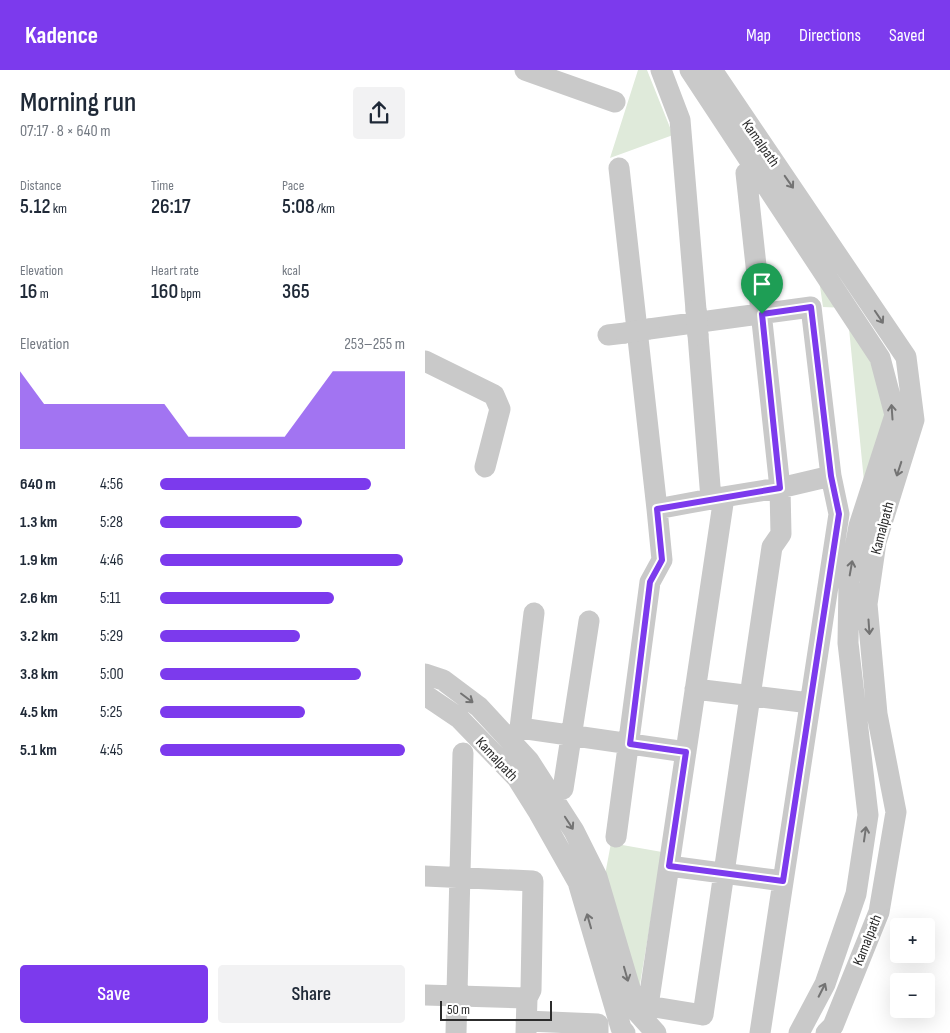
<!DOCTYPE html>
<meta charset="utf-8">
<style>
body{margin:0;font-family:"Sofia Sans Condensed",sans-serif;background:#f2f2f3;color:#1f2937;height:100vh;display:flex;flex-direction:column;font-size:19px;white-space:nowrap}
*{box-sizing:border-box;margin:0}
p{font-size:16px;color:#747a83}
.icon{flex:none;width:28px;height:28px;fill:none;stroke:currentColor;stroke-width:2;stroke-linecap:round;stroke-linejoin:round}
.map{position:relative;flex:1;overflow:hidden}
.panel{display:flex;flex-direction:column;background:#fff;width:425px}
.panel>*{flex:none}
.tools{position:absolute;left:465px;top:848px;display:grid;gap:10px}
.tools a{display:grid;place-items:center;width:45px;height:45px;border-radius:5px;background:#fff;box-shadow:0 5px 20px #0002;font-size:25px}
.scale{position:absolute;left:15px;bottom:12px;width:112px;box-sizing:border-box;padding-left:5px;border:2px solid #2c2c2c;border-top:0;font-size:14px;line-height:18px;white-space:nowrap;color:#2c2c2c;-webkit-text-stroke:4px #fff;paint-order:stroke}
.pin{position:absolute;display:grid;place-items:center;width:42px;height:42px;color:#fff;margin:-51px -21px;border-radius:50% 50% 50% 0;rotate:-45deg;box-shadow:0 0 5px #0007}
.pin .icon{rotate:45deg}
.round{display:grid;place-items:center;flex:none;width:52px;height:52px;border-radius:5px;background:#f2f2f3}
.headline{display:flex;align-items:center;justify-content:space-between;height:85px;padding:0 20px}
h1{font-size:28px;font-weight:600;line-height:38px}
.figures{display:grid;grid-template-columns:repeat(3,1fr);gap:8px;height:85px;padding:5px 20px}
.figures div{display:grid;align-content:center}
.figures b{font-size:21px;font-weight:600}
.figures small{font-size:14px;font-weight:400}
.figures p{font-size:14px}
.chart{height:140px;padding:10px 20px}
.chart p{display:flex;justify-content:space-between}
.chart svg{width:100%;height:90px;margin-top:5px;fill:#7c3aed;opacity:.7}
.cta{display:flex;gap:10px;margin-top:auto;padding:10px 20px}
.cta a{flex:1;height:58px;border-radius:5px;background:#7c3aed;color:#fff;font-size:20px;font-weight:600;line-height:58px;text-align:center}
.cta a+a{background:#f2f2f3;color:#1f2937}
ul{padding:0 20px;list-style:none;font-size:16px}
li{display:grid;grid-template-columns:80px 60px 1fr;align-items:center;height:38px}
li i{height:12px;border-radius:6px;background:#7c3aed}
header{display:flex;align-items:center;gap:30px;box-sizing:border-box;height:70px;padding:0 25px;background:#7c3aed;color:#fff}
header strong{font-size:24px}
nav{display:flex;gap:28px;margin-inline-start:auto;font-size:18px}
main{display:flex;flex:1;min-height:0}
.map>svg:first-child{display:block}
.green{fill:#dfeada}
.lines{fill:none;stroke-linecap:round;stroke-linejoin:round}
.minor{stroke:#c9c9c9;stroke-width:21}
.minor-bridge{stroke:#c9c9c9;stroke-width:21}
.oneway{stroke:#737373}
.route-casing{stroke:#fff;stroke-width:10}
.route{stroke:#7c3aed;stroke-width:6}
.labels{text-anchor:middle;stroke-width:5;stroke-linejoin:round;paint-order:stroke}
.street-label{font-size:15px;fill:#2c2c2c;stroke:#fff}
</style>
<header>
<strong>Kadence</strong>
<nav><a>Map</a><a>Directions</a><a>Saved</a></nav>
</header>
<main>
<section class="panel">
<div class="headline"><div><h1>Morning run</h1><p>07:17 · 8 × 640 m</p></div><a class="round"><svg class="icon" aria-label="share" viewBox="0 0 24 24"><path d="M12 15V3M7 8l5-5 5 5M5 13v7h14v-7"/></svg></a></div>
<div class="figures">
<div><p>Distance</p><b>5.12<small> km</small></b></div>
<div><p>Time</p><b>26:17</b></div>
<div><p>Pace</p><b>5:08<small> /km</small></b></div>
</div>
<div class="figures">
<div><p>Elevation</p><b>16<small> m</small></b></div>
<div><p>Heart rate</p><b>160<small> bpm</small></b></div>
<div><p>kcal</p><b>365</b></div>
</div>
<div class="chart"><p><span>Elevation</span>253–255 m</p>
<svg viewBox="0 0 160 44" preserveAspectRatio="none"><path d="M0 44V6L10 22L20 22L30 22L40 22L50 22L60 22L70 38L80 38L90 38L100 38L110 38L120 22L130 6L140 6L150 6L160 6V44z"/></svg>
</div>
<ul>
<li><b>640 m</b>4:56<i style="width:86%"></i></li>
<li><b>1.3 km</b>5:28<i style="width:58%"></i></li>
<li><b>1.9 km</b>4:46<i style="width:99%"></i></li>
<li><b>2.6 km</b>5:11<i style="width:71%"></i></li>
<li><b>3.2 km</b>5:29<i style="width:57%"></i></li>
<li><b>3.8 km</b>5:00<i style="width:82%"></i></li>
<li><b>4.5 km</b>5:25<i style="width:59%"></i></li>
<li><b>5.1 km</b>4:45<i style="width:100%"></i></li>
</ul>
<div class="cta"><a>Save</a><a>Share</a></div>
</section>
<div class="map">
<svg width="525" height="963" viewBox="0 0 525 963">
<rect width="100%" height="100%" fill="#fff"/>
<path class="green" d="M213,0h9l26,65 -63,23z
M390,182l70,98 10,62 -30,113 2,-13 -20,-204 -24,-1z
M186,773l51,9 -26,156 -34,-117z"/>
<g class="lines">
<path class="minor" d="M100,0l90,32
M236,0l19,50 16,190
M265,0l190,288 15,57 -36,111 -10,55 -1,62 20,172 -12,79 -31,90 -26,49
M287,0l194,287 8,63 -38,122 -9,62 10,110 19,98 -17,100 -46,114 -7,7
M194,98l38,341c41,-8 82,-15 123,-21l1,46 -9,13 -69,468 -55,-9 76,-509
M224,259l162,-22 20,169 -51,12 -34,-315
M183,265l17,-2
M273,265l13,164
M0,291l69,34 6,14 -15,58
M109,543l-14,115 166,24
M0,604l18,6 36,27 50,54 45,70 23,46 40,135 19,21
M270,619l115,14
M0,625l34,23 58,60 22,35 39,69 43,146 4,5
M138,719l26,-168
M191,767l34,-255 12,-22 -5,-51
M244,796l114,15
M0,806l108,5 -2,109 -4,8 -1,35
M0,925l102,3
M101,951l72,3v9
M31,963l7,-280
M335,963l79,-519 -8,-38"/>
<path class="minor-bridge" d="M271,240l2,25
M200,263l24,-4"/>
</g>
<defs><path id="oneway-shaft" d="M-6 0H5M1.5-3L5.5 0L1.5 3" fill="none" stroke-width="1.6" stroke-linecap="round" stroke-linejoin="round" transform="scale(1.25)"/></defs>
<g class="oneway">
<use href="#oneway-shaft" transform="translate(364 112) rotate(55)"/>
<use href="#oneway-shaft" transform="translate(454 247) rotate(56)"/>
<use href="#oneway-shaft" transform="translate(467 342) rotate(-94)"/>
<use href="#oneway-shaft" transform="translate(474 399) rotate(108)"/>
<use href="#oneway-shaft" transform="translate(426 498) rotate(-80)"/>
<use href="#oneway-shaft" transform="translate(444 557) rotate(86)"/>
<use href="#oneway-shaft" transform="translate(42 628) rotate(37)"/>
<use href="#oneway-shaft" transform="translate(144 753) rotate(57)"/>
<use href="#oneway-shaft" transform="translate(440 764) rotate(-82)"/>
<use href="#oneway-shaft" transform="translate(164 851) rotate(-106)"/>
<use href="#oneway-shaft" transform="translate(201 904) rotate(74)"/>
<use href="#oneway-shaft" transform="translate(397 920) rotate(-63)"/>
</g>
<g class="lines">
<g class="route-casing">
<path id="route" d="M386,237l20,169 8,38 -56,367 -114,-15 17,-114 -56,-8 20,-162 12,-22 -5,-51 123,-21 -18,-174z"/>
</g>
<use href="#route" class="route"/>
</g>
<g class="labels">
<g class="street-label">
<text transform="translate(336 73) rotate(55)" y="5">Kamalpath</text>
<text transform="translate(457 458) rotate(-75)" y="5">Kamalpath</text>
<text transform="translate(72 689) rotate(47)" y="5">Kamalpath</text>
<text transform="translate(442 870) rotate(-68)" y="5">Kamalpath</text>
</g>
</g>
</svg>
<div class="tools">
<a>+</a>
<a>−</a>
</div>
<div class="scale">50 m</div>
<div class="pin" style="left:337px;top:244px;background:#1e9e55"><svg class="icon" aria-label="arrive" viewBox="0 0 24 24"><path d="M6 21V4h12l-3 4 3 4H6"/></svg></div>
</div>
</main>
